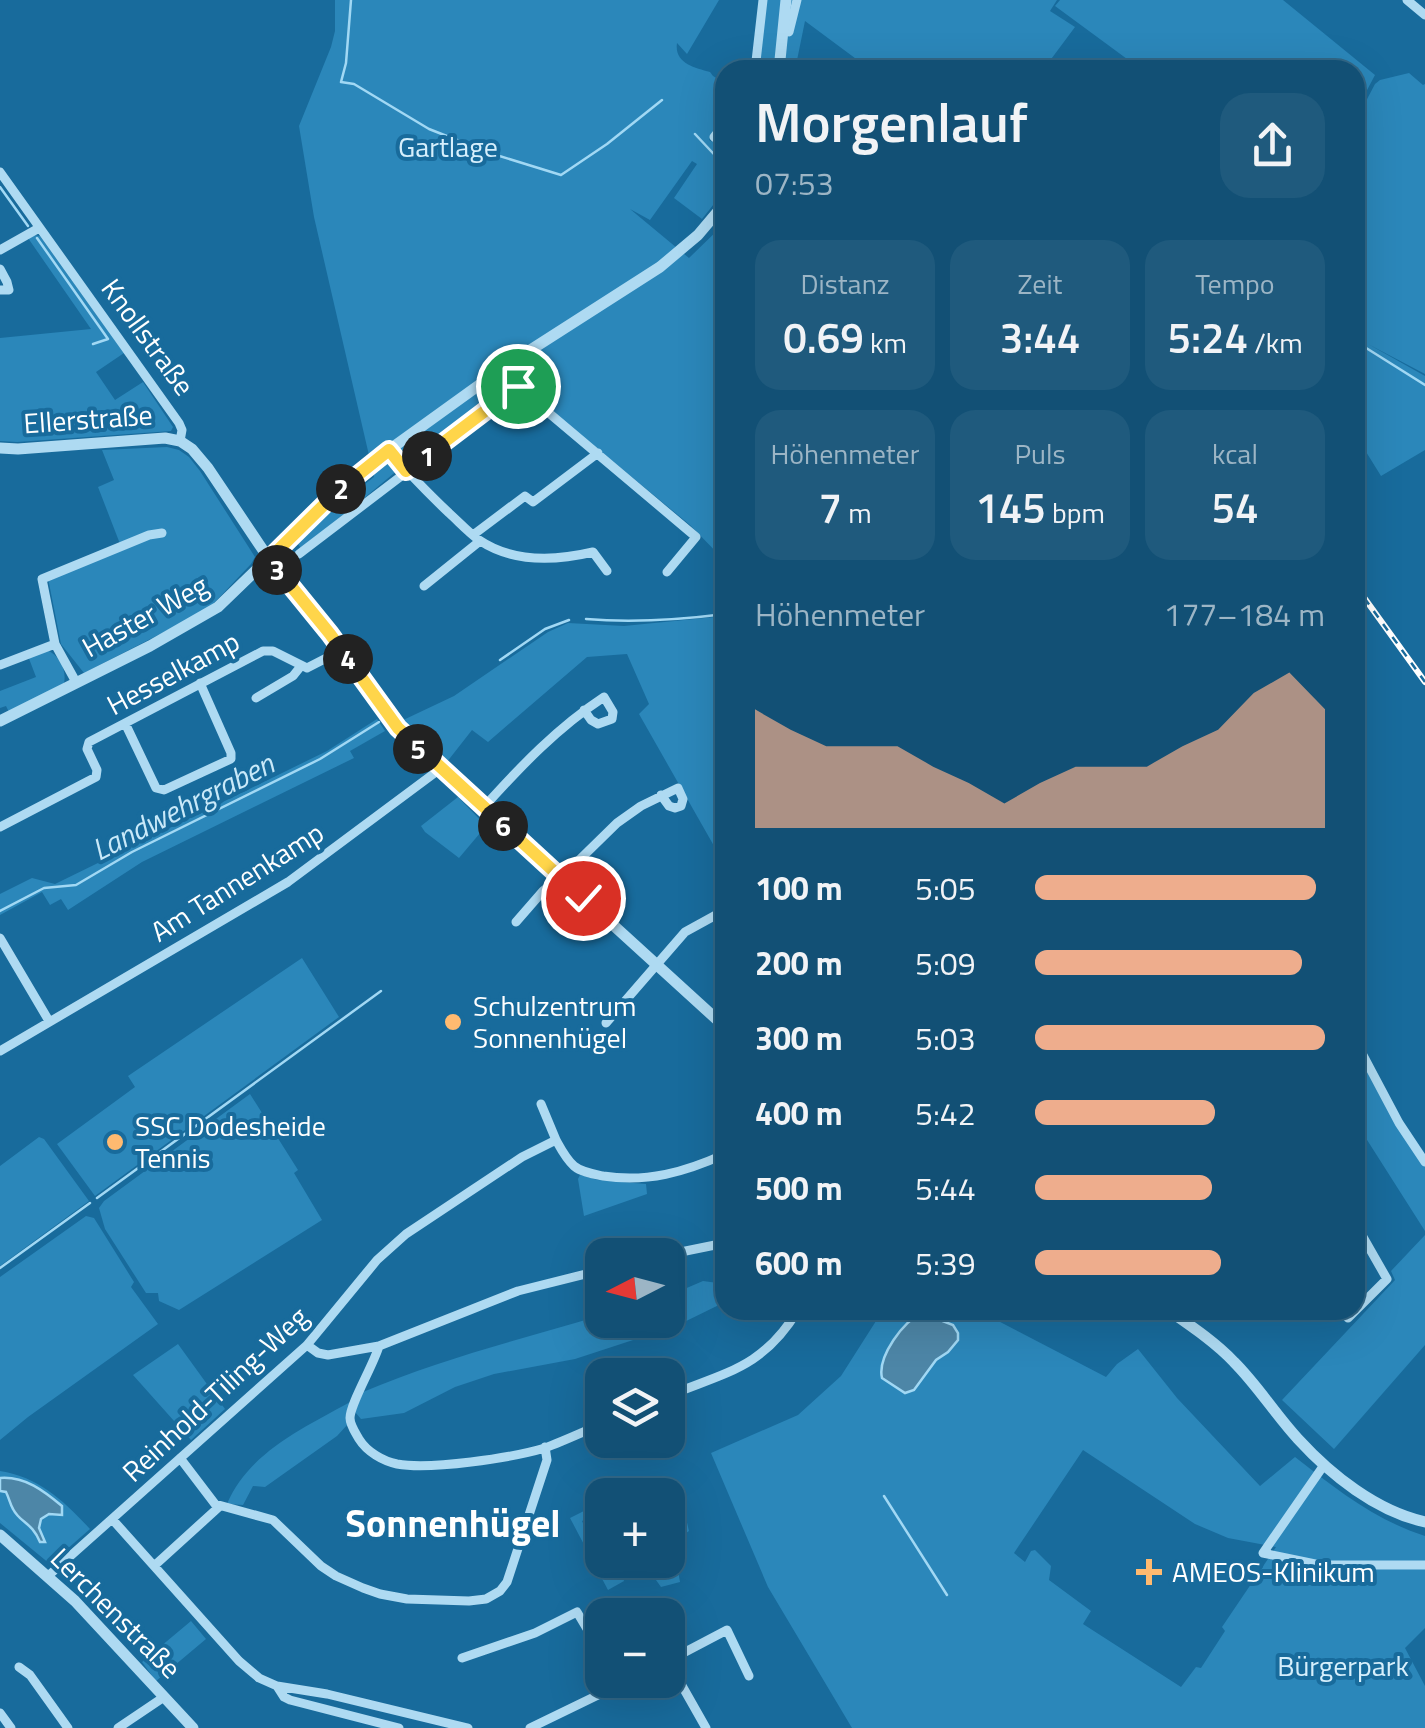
<!DOCTYPE html>
<html lang="de">
<meta charset="utf-8">
<style>
body{margin:0;font-family:"Titillium Web",sans-serif;background:#1f5a7d;color:#f1f3f6;height:100vh;display:flex;flex-direction:column;font-size:38px;white-space:nowrap}
*{box-sizing:border-box;margin:0}
p{font-size:32px;color:#9cb5c5}
.icon{flex:none;width:55px;height:55px;fill:none;stroke:currentColor;stroke-width:2;stroke-linecap:round;stroke-linejoin:round}
.map{position:relative;flex:1;overflow:hidden}
.side{position:absolute;left:715px;top:60px;width:650px;height:1260px;display:flex;flex-direction:column;background:#125075;border-radius:30px;box-shadow:0 10px 40px #0002,0 0 0 2px #316787}
.side>*{flex:none}
.needle{width:65px;rotate:264deg}
.controls{position:absolute;left:585px;top:1238px;display:grid;gap:20px}
.controls a{display:grid;place-items:center;width:100px;height:100px;border-radius:20px;background:#125075;box-shadow:0 10px 40px #0002,0 0 0 2px #316787;font-size:50px}
.pin{position:absolute;display:grid;place-items:center;width:85px;height:85px;color:#fff;margin:-42px;border:5px solid #fff;border-radius:50%;box-shadow:0 2px 10px #0007}
.km{position:absolute;width:50px;height:50px;margin:-25px;border-radius:50%;background:#222;color:#fff;font-size:28px;line-height:50px;text-align:center}
.round{display:grid;place-items:center;flex:none;width:105px;height:105px;border-radius:30px;background:#1f5a7d}
.head{display:flex;align-items:center;justify-content:space-between;height:170px;padding:0 40px}
h1{font-size:55px;font-weight:600;line-height:75px}
.figures{display:grid;grid-template-columns:repeat(3,1fr);gap:15px;height:170px;padding:10px 40px}
.figures div{display:grid;align-content:center;border-radius:25px;background:#1f5a7d;text-align:center}
.figures b{font-size:42px;font-weight:600}
.figures small{font-size:28px;font-weight:400}
.figures p{font-size:28px}
.chart{height:280px;padding:20px 40px}
.chart p{display:flex;justify-content:space-between}
.chart svg{width:100%;height:180px;margin-top:10px;fill:#eead8d;opacity:.7}
ul{padding:0 40px;list-style:none;font-size:32px}
li{display:grid;grid-template-columns:160px 120px 1fr;align-items:center;height:75px}
li i{height:25px;border-radius:12px;background:#eead8d}
.map>svg:first-child{display:block}
.green{fill:#2b87ba;fill-rule:evenodd}
.water{fill:#4d86a7;stroke:#a1d8f4;stroke-width:2.5}
.lines{fill:none;stroke-linecap:round;stroke-linejoin:round}
.stream{stroke:#a1d8f4;stroke-width:2.5}
.minor{stroke:#aedaf2;stroke-width:9}
.tertiary{stroke:#aedaf2;stroke-width:11}
.rail-casing{stroke:#fff;stroke-width:6}
.rail{stroke:#186b9c;stroke-width:2.5;stroke-dasharray:8;stroke-linecap:butt}
.route-casing{stroke:#fff;stroke-width:20}
.route{stroke:#ffd54a;stroke-width:12}
.poi-dot{fill:#ffba70;stroke:#186b9c;stroke-width:4}
.labels{text-anchor:middle;stroke-width:8;stroke-linejoin:round;paint-order:stroke}
.park-label{font-size:28px;fill:#d6effc;stroke:#186b9c}
.street-label{font-size:28px;fill:#fff;stroke:#186b9c}
.poi-label{font-size:28px;fill:#fff;stroke:#186b9c;text-anchor:start}
.water-label{font-size:30px;font-style:italic;fill:#c9e9f9;stroke:#186b9c}
.district-label{font-size:38px;font-weight:bold;fill:#fff;stroke:#186b9c}
</style>
<div class="map">
<svg width="1425" height="1728" viewBox="0 0 1425 1728">
<rect width="100%" height="100%" fill="#186b9c"/>
<path class="green" d="M335,0h384l-32,54 -10,-11c-3,20 17,25 33,29l3,4 12,7v36l-16,21 4,2 12,-14v62l-23,29 -28,-21 23,-34 -5,-3 -42,59 -20,-11 59,49 36,-35v338l-35,-36 -171,-141 -120,85 -97,81 -4,-6 27,-29 49,-38 -60,-260 -15,-91 32,-79 4,-16z
M766,0h291l-7,11 25,16 -32,43h-172l-66,-49 -10,49h-37z
M1060,0h223l92,75 -20,38v-43h-213l-87,-64z
M1409,73l14,12 2,-1v290l-57,-30 57,32v74l-44,26 -26,-42v-312l20,-38 5,-4z
M33,235l7,1 84,117 -28,19 19,28 28,-18 30,45 -2,4 -154,11 -17,-1v-103l91,-9 -63,-91z
M167,447l12,3 10,7 11,14 55,86 -4,7 -36,38 -14,11 -117,60 -23,-29 -13,-66 74,-29 -24,-62 16,-7 -12,-30z
M725,616v243l-3,1 -83,-146 10,-10 -22,-50 -40,3 -99,85 -16,-12 -29,37 -44,-45 55,-26 94,-64 20,-9 56,3z
M47,650c12,5 20,20 17,33l-55,29 -3,-6 -6,2v-17l36,-14 -8,-21z
M377,719l8,12 -35,20 4,7 -212,104 -74,48 -7,-11 -11,6 -8,-13 -42,23v-21l32,-16 23,6 272,-133z
M458,797l28,29 -27,32 -34,-26 -4,-6z
M302,958l37,59 -244,179 -38,-52 78,-57 -7,-11z
M1355,1044l47,88 23,35v64l-70,-110z
M250,1094l48,76 -4,3 28,47 -143,90 -20,-9 -1,-8h-12l-41,-64 -6,-21 5,-7z
M39,1137l5,2 45,62 -89,65v-100z
M580,1175l18,5 48,4 1,10 -63,22 -6,-37z
M86,1216l8,2 40,64 -3,5 27,37 -130,93 -28,23v-163z
M1425,1235v110l-91,104 -52,-49 113,-120 -4,-9z
M703,1281l22,3v18l-49,24 -101,33 -81,15 -39,13 -51,26 -43,6 -6,-7 8,-20c77,-33 159,-53 239,-77v5h66v-24z
M883,1310h94l129,67 11,-13 21,-15 39,49 83,88 35,-29c41,32 80,63 130,79v92l-20,20 20,38v42h-573l-84,-141 -57,-134 87,-38 43,-39zM1083,1450l112,74 33,14 48,9 -54,80 3,4 -24,37 -5,-1 -15,20 -98,-63 8,-13 -42,-31 2,-14 -16,-16 -4,1 -6,11 -11,-9z
M178,1344l47,65 -34,31 -58,-65z
M350,1402l-2,22 -11,12 -72,51 -12,-1 -10,19 -16,-1c22,-52 77,-76 123,-102z
M0,1471c39,6 64,30 90,58l-40,35 -50,-41v-32l6,1 13,25 11,6 7,11 4,-2c-5,-13 3,-17 15,-18l6,-8c-19,-15 -37,-30 -62,-28z
M602,1502v8l-20,11 9,20 11,-6v25h23l-7,4 6,17 -16,9 -38,-72z
M678,1508l7,6 4,17 -16,11 7,40 -19,5 -5,-7 4,-7 -5,-13h13v-48z
M191,1621l15,18 -50,42 -14,-19z"/>
<path class="water" d="M922,1313l31,12 5,8v7l-10,12 -12,8 -22,30 -9,3 -23,-15c-5,-21 22,-58 40,-65z
M0,1478c25,-2 44,13 62,28v9l-13,-1 -8,5 -2,9 6,14h-5c-8,-20 -20,-19 -27,-33 -3,-5 -4,-11 -7,-17l-6,-1z"/>
<g class="lines">
<path class="stream" d="M351,0l-5,63 -5,19 13,2 75,45 61,24 71,22 46,-31 55,-44
M695,134l30,32
M0,187l28,39
M37,238l71,101 -15,5
M1355,341l70,44
M586,619c47,4 92,1 139,-5
M500,660l45,-31 24,-9
M0,911l44,-23 32,-3 56,-33 188,-93 59,-37
M97,1198l284,-207
M0,1268l90,-65
M884,1496l63,99"/>
<path class="minor" d="M1407,0l18,15
M789,32l8,-32
M755,70l8,-70
M725,123l-11,14 11,8
M0,172l179,251 3,7 -2,11
M0,250l39,-22
M0,269l7,13 2,8h-9
M518,387l178,150 -29,35
M389,450c19,23 39,43 60,63 10,9 19,19 30,27 34,23 76,21 114,12l14,19
M473,535l52,-39 8,6 65,-49
M299,554l219,-167 6,-9
M424,586l56,-45
M0,665l55,-21
M76,682l-21,-38 -13,-65 107,-44 13,-2
M256,698l37,-22 8,-10
M125,723l31,65 8,2 67,-31v-6l-31,-70
M484,807c37,-41 73,-79 120,-110l9,15 -1,7 -14,5 -7,-4 -7,-10
M0,827l96,-50 1,-7 -10,-21 2,-7 174,-91h10l34,17 35,-18
M516,922l27,-31 28,-23 46,-45 24,-17 37,-18 5,11 -2,7 -6,2 -6,-2 -8,-11
M0,938l49,83
M606,1023l79,-91 40,-22
M1355,1040l44,83 26,39
M0,1051l288,-169 152,-113
M541,1104l15,36
M666,1255l59,-12
M1340,1310l8,8 39,-39 -32,-56
M307,1345l11,8 10,2 51,-9 139,-55 84,-21
M379,1346c-5,18 -29,58 -29,72 0,7 5,14 9,21 8,13 24,22 38,25 34,6 114,-6 148,-16 19,-7 38,-16 57,-24
M668,1396c58,-24 95,-28 130,-86
M180,1458l35,46 58,16 48,46 15,10 27,12 17,6 27,5 62,2 17,-2 14,-8 7,-9 40,-122 -2,-13
M1324,1465l-61,88 57,12h105
M112,1519l127,142 20,17 18,8 50,8 141,34
M154,1566l66,-60
M48,1576l259,-231 70,-85 29,-26 116,-77 34,-17c5,9 10,19 18,26 7,6 19,8 29,10 44,7 82,-4 122,-22
M462,1658l73,-25 42,-21 25,42
M668,1661l59,-31 22,46
M668,1661l38,67
M19,1667l11,8 38,53
M277,1686l7,11 6,3 109,28
M0,1713l11,15
M118,1728l46,-31
M530,1728l99,-48"/>
<path class="tertiary" d="M779,70l7,-70
M0,448l18,1 147,-11 15,3 12,8 16,19 61,91 62,76 66,93 328,299
M0,721l150,-75 68,-39 120,-116 51,-41 118,-85 153,-98 38,-32 27,-32
M1168,1310c23,16 47,32 66,52 24,24 41,52 64,77 33,36 78,72 127,83
M0,1535l75,66 118,127"/>
<g class="rail-casing">
<path id="rail" d="M1355,585l70,97"/>
</g>
<use href="#rail" class="rail"/>
</g>
<g class="lines">
<g class="route-casing">
<path id="route" d="M518,386l-112,85 -17,-21 -51,41 -69,68 61,75 68,94 185,170"/>
</g>
<use href="#route" class="route"/>
</g>
<g class="poi-dot">
<circle cx="453" cy="1022" r="10"/>
<circle cx="115" cy="1142" r="10"/>
<path d="M1144 1557h10v10h10v10h-10v10h-10v-10h-10v-10h10z"/>
</g>
<g class="labels">
<g class="park-label">
<text x="448" y="157">Gartlage</text>
<text x="1343" y="1676">Bürgerpark</text>
</g>
<g class="street-label">
<text transform="translate(148 337) rotate(54)" y="10">Knollstraße</text>
<text transform="translate(88 419) rotate(-4)" y="10">Ellerstraße</text>
<text transform="translate(145 616) rotate(-29)" y="10">Haster Weg</text>
<text transform="translate(173 673) rotate(-28)" y="10">Hesselkamp</text>
<text transform="translate(237 882) rotate(-32)" y="10">Am Tannenkamp</text>
<text transform="translate(215 1394) rotate(-43)" y="10">Reinhold-Tiling-Weg</text>
<text transform="translate(116 1613) rotate(45)" y="10">Lerchenstraße</text>
</g>
<g class="poi-label">
<text x="473" y="1016">Schulzentrum<tspan x="473" dy="32">Sonnenhügel</tspan></text>
<text x="135" y="1136">SSC Dodesheide<tspan x="135" dy="32">Tennis</tspan></text>
<text x="1172" y="1582">AMEOS-Klinikum</text>
</g>
<g class="water-label">
<text transform="translate(183 807) rotate(-27)" y="10">Landwehrgraben</text>
</g>
<g class="district-label">
<text x="453" y="1537">Sonnenhügel</text>
</g>
</g>
</svg>
<div class="controls">
<a><svg class="needle" viewBox="-14 -14 28 28"><path d="M0-13l5 13h-10z" fill="#e53935"/><path d="M0 13l5-13h-10z" fill="#9cb5c5"/></svg></a>
<a><svg class="icon" aria-label="layers" viewBox="0 0 24 24"><path d="M12 4l9 5-9 5-9-5zM3 14l9 5 9-5"/></svg></a>
<a>+</a>
<a>−</a>
</div>
<div class="pin" style="left:518px;top:386px;background:#1e9e55"><svg class="icon" aria-label="arrive" viewBox="0 0 24 24"><path d="M6 21V4h12l-3 4 3 4H6"/></svg></div>
<div class="pin" style="left:583px;top:898px;background:#d93025"><svg class="icon" aria-label="check" viewBox="0 0 24 24"><path d="M5 12l5 5 9-10"/></svg></div>
<b class="km" style="left:427px;top:456px">1</b>
<b class="km" style="left:341px;top:489px">2</b>
<b class="km" style="left:277px;top:570px">3</b>
<b class="km" style="left:348px;top:659px">4</b>
<b class="km" style="left:418px;top:749px">5</b>
<b class="km" style="left:503px;top:826px">6</b>
<section class="side">
<div class="head"><div><h1>Morgenlauf</h1><p>07:53</p></div><a class="round"><svg class="icon" aria-label="share" viewBox="0 0 24 24"><path d="M12 15V3M7 8l5-5 5 5M5 13v7h14v-7"/></svg></a></div>
<div class="figures">
<div><p>Distanz</p><b>0.69<small> km</small></b></div>
<div><p>Zeit</p><b>3:44</b></div>
<div><p>Tempo</p><b>5:24<small> /km</small></b></div>
</div>
<div class="figures">
<div><p>Höhenmeter</p><b>7<small> m</small></b></div>
<div><p>Puls</p><b>145<small> bpm</small></b></div>
<div><p>kcal</p><b>54</b></div>
</div>
<div class="chart"><p><span>Höhenmeter</span>177–184 m</p>
<svg viewBox="0 0 160 44" preserveAspectRatio="none"><path d="M0 44V15L10 20L20 24L30 24L40 24L50 29L60 33L70 38L80 33L90 29L100 29L110 29L120 24L130 20L140 11L150 6L160 15V44z"/></svg>
</div>
<ul>
<li><b>100 m</b>5:05<i style="width:97%"></i></li>
<li><b>200 m</b>5:09<i style="width:92%"></i></li>
<li><b>300 m</b>5:03<i style="width:100%"></i></li>
<li><b>400 m</b>5:42<i style="width:62%"></i></li>
<li><b>500 m</b>5:44<i style="width:61%"></i></li>
<li><b>600 m</b>5:39<i style="width:64%"></i></li>
</ul>
</section>
</div>
